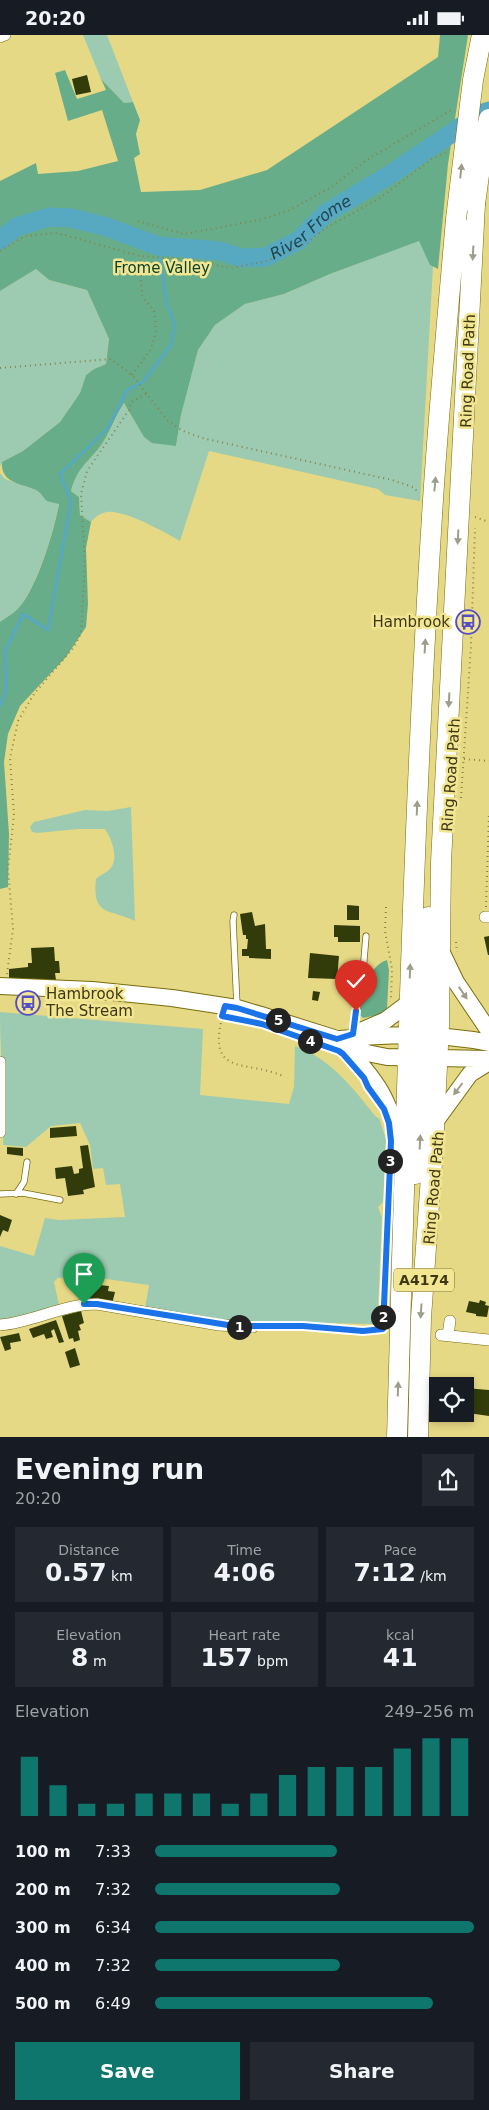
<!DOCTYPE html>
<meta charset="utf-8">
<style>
body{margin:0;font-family:"DejaVu Sans",sans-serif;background:#242831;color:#f1f3f6;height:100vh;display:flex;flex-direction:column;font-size:19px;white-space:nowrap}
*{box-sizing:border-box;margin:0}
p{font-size:16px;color:#9ea1a6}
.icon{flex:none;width:28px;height:28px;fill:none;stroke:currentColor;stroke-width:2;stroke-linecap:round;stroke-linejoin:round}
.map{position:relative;height:1402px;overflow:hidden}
.sheet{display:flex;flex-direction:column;background:#171b24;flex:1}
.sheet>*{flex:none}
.controls{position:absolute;left:429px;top:1342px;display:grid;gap:10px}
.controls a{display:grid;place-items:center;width:45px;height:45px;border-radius:0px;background:#171b24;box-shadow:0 2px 8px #0003;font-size:25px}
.pin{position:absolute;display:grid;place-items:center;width:42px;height:42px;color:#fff;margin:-51px -21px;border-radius:50% 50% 50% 0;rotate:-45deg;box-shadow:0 0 5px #0007}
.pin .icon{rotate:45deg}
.km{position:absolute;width:25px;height:25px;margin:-12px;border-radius:50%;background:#222;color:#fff;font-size:14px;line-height:25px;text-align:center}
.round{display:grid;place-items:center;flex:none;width:52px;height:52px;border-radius:0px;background:#242831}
.summary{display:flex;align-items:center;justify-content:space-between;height:85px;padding:0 15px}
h1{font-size:28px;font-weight:800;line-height:38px}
.figures{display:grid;grid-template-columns:repeat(3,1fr);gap:8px;height:85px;padding:5px 15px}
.figures div{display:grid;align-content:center;border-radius:0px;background:#242831;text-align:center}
.figures b{font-size:25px;font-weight:800}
.figures small{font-size:14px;font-weight:400}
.figures p{font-size:14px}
.chart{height:140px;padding:10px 15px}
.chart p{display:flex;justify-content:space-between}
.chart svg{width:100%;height:90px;margin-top:5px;stroke:#0f766e;stroke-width:6}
.primary-button{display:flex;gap:10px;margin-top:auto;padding:10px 15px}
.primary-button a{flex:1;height:58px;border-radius:0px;background:#0f766e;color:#fff;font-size:20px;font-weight:800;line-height:58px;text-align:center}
.primary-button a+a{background:#242831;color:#f1f3f6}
ul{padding:0 15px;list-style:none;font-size:16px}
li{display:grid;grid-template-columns:80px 60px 1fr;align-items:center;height:38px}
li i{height:12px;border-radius:6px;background:#0f766e}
.status{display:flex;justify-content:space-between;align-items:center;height:35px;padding:0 25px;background:#171b24;direction:ltr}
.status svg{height:14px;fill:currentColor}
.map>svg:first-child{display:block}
.green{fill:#9ccbb1}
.forest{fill:#68ad89}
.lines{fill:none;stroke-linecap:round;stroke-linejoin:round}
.stream{stroke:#57a9c2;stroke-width:3}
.river{stroke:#57a9c2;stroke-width:19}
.building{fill:#323c0b}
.lane-casing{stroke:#796c0b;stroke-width:7}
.street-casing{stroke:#796c0b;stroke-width:12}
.secondary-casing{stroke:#796c0b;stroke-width:18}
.highway-casing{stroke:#796c0b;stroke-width:21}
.path{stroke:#8a8148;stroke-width:2;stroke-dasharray:1 4;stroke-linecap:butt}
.lane{stroke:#fff;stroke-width:5.5}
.street{stroke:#fff;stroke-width:11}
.secondary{stroke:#fff;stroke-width:16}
.highway{stroke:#fff;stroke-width:20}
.highway-bridge-casing{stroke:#796c0b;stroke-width:21;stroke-linecap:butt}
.highway-bridge{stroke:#fff;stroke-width:20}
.oneway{fill:#9e9c8a}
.route-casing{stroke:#fff;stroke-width:10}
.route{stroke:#1a73e8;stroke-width:6}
.labels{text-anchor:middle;stroke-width:5;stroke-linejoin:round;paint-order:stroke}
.shield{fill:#f3e692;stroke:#746c3a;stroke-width:1}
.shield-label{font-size:14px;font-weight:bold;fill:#3e3815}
.park-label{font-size:15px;fill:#09432b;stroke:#f3e692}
.street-label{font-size:15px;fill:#3e3815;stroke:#f3e692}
.poi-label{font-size:15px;fill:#3e3815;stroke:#f3e692;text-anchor:end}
.water-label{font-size:16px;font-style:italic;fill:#204551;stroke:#f3e692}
</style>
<div class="status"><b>20:20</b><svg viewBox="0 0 49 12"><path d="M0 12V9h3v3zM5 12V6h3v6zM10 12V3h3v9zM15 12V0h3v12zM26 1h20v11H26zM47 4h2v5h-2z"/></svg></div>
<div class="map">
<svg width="489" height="1403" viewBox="0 0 489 1403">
<rect width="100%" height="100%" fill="#e6d985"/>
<path class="green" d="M83,0h24l26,67 -9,1 -23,-24z
M420,205l13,26 -13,235 -35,-6 -7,-6 -169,-38 -29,90c-16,-9 -55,-31 -73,-29 -7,1 -12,5 -16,10l-11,-7 -1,-18 -8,-6c6,-22 15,-27 28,-43 10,-13 17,-31 25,-45l20,34 32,9 5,-31 17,-65 17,-25 30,-21 39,-10 46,-20z
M36,234l13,11 38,10 22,49 -3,25 -12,5 -8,6 -6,18 -20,29 -37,29 -21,11 -2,5v-176z
M0,438l5,6 34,12 7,9 13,3c-5,28 -21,80 -38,102 -5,7 -14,12 -21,17z
M131,772l4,114c-26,-13 -43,-4 -39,-42 4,-4 10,-6 14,-10 9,-10 2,-30 -5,-40h-27l-41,4 -5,-1 -2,-5 4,-5 51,-12 23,1z
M0,977l203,17 -3,66 89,9 5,-17 1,-41c35,12 59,43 81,71l3,1 7,21 -3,63 -5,5 4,11 -4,92 -6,14 -149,-3 -78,-13 4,-23 -64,-9 -27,2 -4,4 5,23 -25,8 -34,7v-74l34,10 11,-38 14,2 66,-3 -5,-33 -14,1 -3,-17 -10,1 -3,-24 -10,-22 -29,3 -25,21 -23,-2c2,-45 -3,-88 -3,-133z"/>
<path class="forest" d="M440,0h28l-20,129 -10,105 -8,-4 -11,-24 -89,33 -46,20 -39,10 -30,21 -17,25 -17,65 -5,31 -24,-3 -8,-6 -20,-34c-9,14 -15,32 -25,45 -13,16 -22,21 -28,43l8,6 1,18 11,7 -5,26 2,56 -2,23 -20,30 -46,49 -12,28 -4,28 5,72 -1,53 -8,2v-267c7,-5 16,-10 21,-17 17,-21 33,-74 38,-101 -4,-1 -9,-2 -12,-3 -4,-3 -6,-9 -11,-11 -14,-6 -36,-7 -34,-28l21,-11 37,-29 20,-29 6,-18 8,-6 12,-5 3,-25 -22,-49 -38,-10 -13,-11 -36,22v-110l36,-18 2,11 40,-3 40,-10 -16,-51 -34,11 -13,-48 10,-3 12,29 29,-9 -5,-11 23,24 9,-1 7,18 -4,14 4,20 -6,4 7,34 59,-2 67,-20 171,-113z
M387,925l2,10 -2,39 -9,6 -15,3 -4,-4c5,-19 7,-47 28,-54z"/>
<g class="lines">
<path class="stream" d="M0,671l6,-15 -1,-40 18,-37 25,16 23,-129 -11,-27 48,-46 19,-38 16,-8 28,-37 4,-22 -8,-18 -9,-59"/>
<path class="river" id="s1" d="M0,205l16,-13 33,-10 22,1 36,9 51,19 62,5 22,7 24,-1 33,-17 27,-27 68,-41 86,-58 9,-3"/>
</g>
<path class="building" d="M87,40l4,17 -15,3 -4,-16z
M347,870l12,1v14h-12z
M252,877l3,14 10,-2 1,25h5v10l-22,-1v-2h-7v-7h5l1,-10h-2v-4h-3l-3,-21z
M334,890l26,1v16h-22v-5h-4z
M489,901v19h-1l-4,-18z
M54,912l1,14h4l1,12h-5l1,7 -33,2 -1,-4 -13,2v-11l19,-2v-4h4l-1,-15z
M310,918l29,3 -2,23 -29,-1z
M352,931l8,1 -2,16 -8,-1z
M313,956l7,1 -2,9 -6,-1z
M76,1091l1,10 -27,2v-10z
M88,1110l7,42 -12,3 1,4 -16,2 -3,-18 -9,1 -1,-11 17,-2 2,8 5,-1v-4l4,-1 -3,-22z
M7,1112l16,1v8l-16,-2z
M0,1180l12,5 -4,12 -5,-2 -3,7z
M80,1248l29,3 -1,5 7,1 -3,12 -29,-7v-3l-6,-1z
M480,1265l6,2 -1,3 4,1 -2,11 -11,-1v-2l-10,-2 3,-11 10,2z
M81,1276l3,12 -5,2 2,5 -3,1 2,9 -6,2 -1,-4 -4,1 -7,-23z
M56,1285l8,22 -5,1 -5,-14 -3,2 2,6 -7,2 -2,-5 -11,4 -4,-9z
M19,1298l2,8 -11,2 1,6 -6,2 -5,-14z
M75,1313l5,17 -10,3 -5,-16z
M465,1353l24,2v26l-21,-3 1,-10 -4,-1z"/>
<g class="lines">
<g class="lane-casing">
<path id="lane" d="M234,880l-1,6 4,85
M353,997l9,-49 4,-47
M0,1159l23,-1 37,7
M16,1159l8,-12 3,-20"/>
</g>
<g class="street-casing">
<path id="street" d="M0,2l5,-2
M485,882h4
M0,1027v70
M0,1290c33,-3 64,-21 97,-21l122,21 34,2
M441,1300l48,5
M448,1300l2,-14"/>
</g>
<g class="secondary-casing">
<path id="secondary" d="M441,916l15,31 33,49
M0,951l92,4 80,8 65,10 24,7 76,24 30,14 20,4 102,2
M356,998l30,-13 24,-18
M340,1004c47,-5 102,-6 149,4
M344,1011c35,36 44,53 58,101
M435,1087l35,-48 19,-12"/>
</g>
<g class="highway-casing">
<path id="highway" d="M408,1022l15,-20 5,-120
M415,1139l4,-18 4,-99 15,-18
M397,1403c9,-313 16,-626 36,-938 6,-93 15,-187 23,-281
M418,1403l3,-120 12,-170 6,-123 2,-163 34,-658"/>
</g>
<path class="path" d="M138,186l46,13 75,-14 29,-9 45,-25 32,-25 88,-52
M0,216l25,-15 32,-3 83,23 46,3 45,9 36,-7 40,-18 17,-14 56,-31 52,-39 16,-8
M0,333l111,-9 21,16 36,46 15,10 19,7 190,42 21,7 6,6
M132,340l19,-26 5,-17 -2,-21 -12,-15 -2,-40
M475,482l14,5
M464,724l25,2
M461,763l10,-152 4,-118
M386,872l-1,24 7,38 -1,29
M486,872l3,-93
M456,907l1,10
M7,939l6,-45 -5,-60 6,-54 -4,-57 8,-37 16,-27 40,-47 7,-14 4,-69 -4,-70 6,-23 42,-61 2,-8 16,-9
M222,983c-15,60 26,41 63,59
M264,1292l39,-1 60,5 20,-2
M384,1298l2,-93"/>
<use href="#lane" class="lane"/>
<use href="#street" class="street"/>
<use href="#secondary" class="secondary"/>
<use href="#highway" class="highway"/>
<g class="highway-bridge-casing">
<path id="highway-bridge" d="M475,169l8,-58 6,-27
M456,184l17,-139 9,-45"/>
</g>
<use href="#highway-bridge" class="highway-bridge"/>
</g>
<defs><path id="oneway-solid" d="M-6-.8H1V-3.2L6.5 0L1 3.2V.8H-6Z" transform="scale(1.25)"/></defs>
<g class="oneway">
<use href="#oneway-solid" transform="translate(461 136) rotate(-84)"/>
<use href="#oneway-solid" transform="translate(473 218) rotate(93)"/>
<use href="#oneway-solid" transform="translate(435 449) rotate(-85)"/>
<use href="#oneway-solid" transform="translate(458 502) rotate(93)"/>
<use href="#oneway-solid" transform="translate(425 611) rotate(-87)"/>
<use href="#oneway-solid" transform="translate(449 665) rotate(93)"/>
<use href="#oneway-solid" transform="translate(417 773) rotate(-88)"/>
<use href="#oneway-solid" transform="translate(410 936) rotate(-88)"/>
<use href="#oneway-solid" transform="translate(463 958) rotate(56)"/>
<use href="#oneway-solid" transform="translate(458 1054) rotate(127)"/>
<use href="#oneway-solid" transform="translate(420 1107) rotate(-87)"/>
<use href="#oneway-solid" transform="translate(421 1276) rotate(94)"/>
<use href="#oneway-solid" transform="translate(398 1354) rotate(-88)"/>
</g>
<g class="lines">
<g class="route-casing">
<path id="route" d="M84,1269h13l137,22h69l60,5 20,-2 8,-188 -2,-18 -5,-14 -16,-22 -4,-9 -21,-24 -4,-3 -77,-27 -40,-8 3,-10 12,2 100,31 16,-5 3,-23"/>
</g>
<use href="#route" class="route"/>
</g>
<defs>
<g id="bus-ring" transform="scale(1.25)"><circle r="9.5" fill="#f3e692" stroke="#554dc4" stroke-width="1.5"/><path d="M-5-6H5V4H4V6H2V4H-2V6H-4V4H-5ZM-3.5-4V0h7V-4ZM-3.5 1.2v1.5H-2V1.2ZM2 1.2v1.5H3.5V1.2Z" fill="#554dc4"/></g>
</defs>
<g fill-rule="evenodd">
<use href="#bus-ring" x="468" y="587"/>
<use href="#bus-ring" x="28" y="968"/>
</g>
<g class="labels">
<rect class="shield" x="394" y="1233.5" width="60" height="23" rx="4"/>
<g class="shield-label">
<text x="424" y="1250">A4174</text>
</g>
<g class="park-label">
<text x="162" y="238">Frome Valley</text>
</g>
<g class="street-label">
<text transform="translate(468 336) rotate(-88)" y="5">Ring Road Path</text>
<text transform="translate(451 740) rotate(-86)" y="5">Ring Road Path</text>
<text transform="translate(434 1153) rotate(-85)" y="5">Ring Road Path</text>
</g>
<g class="poi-label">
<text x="450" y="592">Hambrook</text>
<text x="46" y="964" text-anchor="start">Hambrook<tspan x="46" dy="17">The Stream</tspan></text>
</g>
<g class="water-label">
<text dy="6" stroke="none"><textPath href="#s1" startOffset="332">River Frome</textPath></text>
</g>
</g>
</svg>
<div class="controls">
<a><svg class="icon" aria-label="locate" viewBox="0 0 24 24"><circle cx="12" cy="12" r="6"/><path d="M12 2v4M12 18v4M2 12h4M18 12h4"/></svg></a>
</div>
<div class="pin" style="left:84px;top:1269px;background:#1e9e55"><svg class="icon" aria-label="arrive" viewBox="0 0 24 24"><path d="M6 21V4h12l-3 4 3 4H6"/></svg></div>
<div class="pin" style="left:356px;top:976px;background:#d93025"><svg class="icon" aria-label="check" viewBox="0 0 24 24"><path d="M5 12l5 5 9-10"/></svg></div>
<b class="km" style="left:239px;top:1292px">1</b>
<b class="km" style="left:383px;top:1282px">2</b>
<b class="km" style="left:390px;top:1126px">3</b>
<b class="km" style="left:310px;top:1006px">4</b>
<b class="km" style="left:278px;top:985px">5</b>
</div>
<section class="sheet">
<div class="summary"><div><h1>Evening run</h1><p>20:20</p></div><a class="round"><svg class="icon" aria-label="share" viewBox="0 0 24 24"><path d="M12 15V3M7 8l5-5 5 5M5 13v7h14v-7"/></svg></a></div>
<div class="figures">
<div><p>Distance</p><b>0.57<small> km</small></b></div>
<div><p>Time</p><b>4:06</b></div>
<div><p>Pace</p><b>7:12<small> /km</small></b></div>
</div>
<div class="figures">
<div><p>Elevation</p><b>8<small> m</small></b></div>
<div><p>Heart rate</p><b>157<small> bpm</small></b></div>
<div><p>kcal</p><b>41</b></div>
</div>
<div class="chart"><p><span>Elevation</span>249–256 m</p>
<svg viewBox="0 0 160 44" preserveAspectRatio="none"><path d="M5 44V15M15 44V29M25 44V38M35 44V38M45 44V33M55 44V33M65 44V33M75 44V38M85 44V33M95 44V24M105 44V20M115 44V20M125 44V20M135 44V11M145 44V6M155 44V6"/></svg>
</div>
<ul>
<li><b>100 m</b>7:33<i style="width:57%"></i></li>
<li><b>200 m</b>7:32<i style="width:58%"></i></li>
<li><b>300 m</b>6:34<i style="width:100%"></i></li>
<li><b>400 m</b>7:32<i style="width:58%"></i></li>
<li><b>500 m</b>6:49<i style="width:87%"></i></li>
</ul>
<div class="primary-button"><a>Save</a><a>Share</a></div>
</section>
